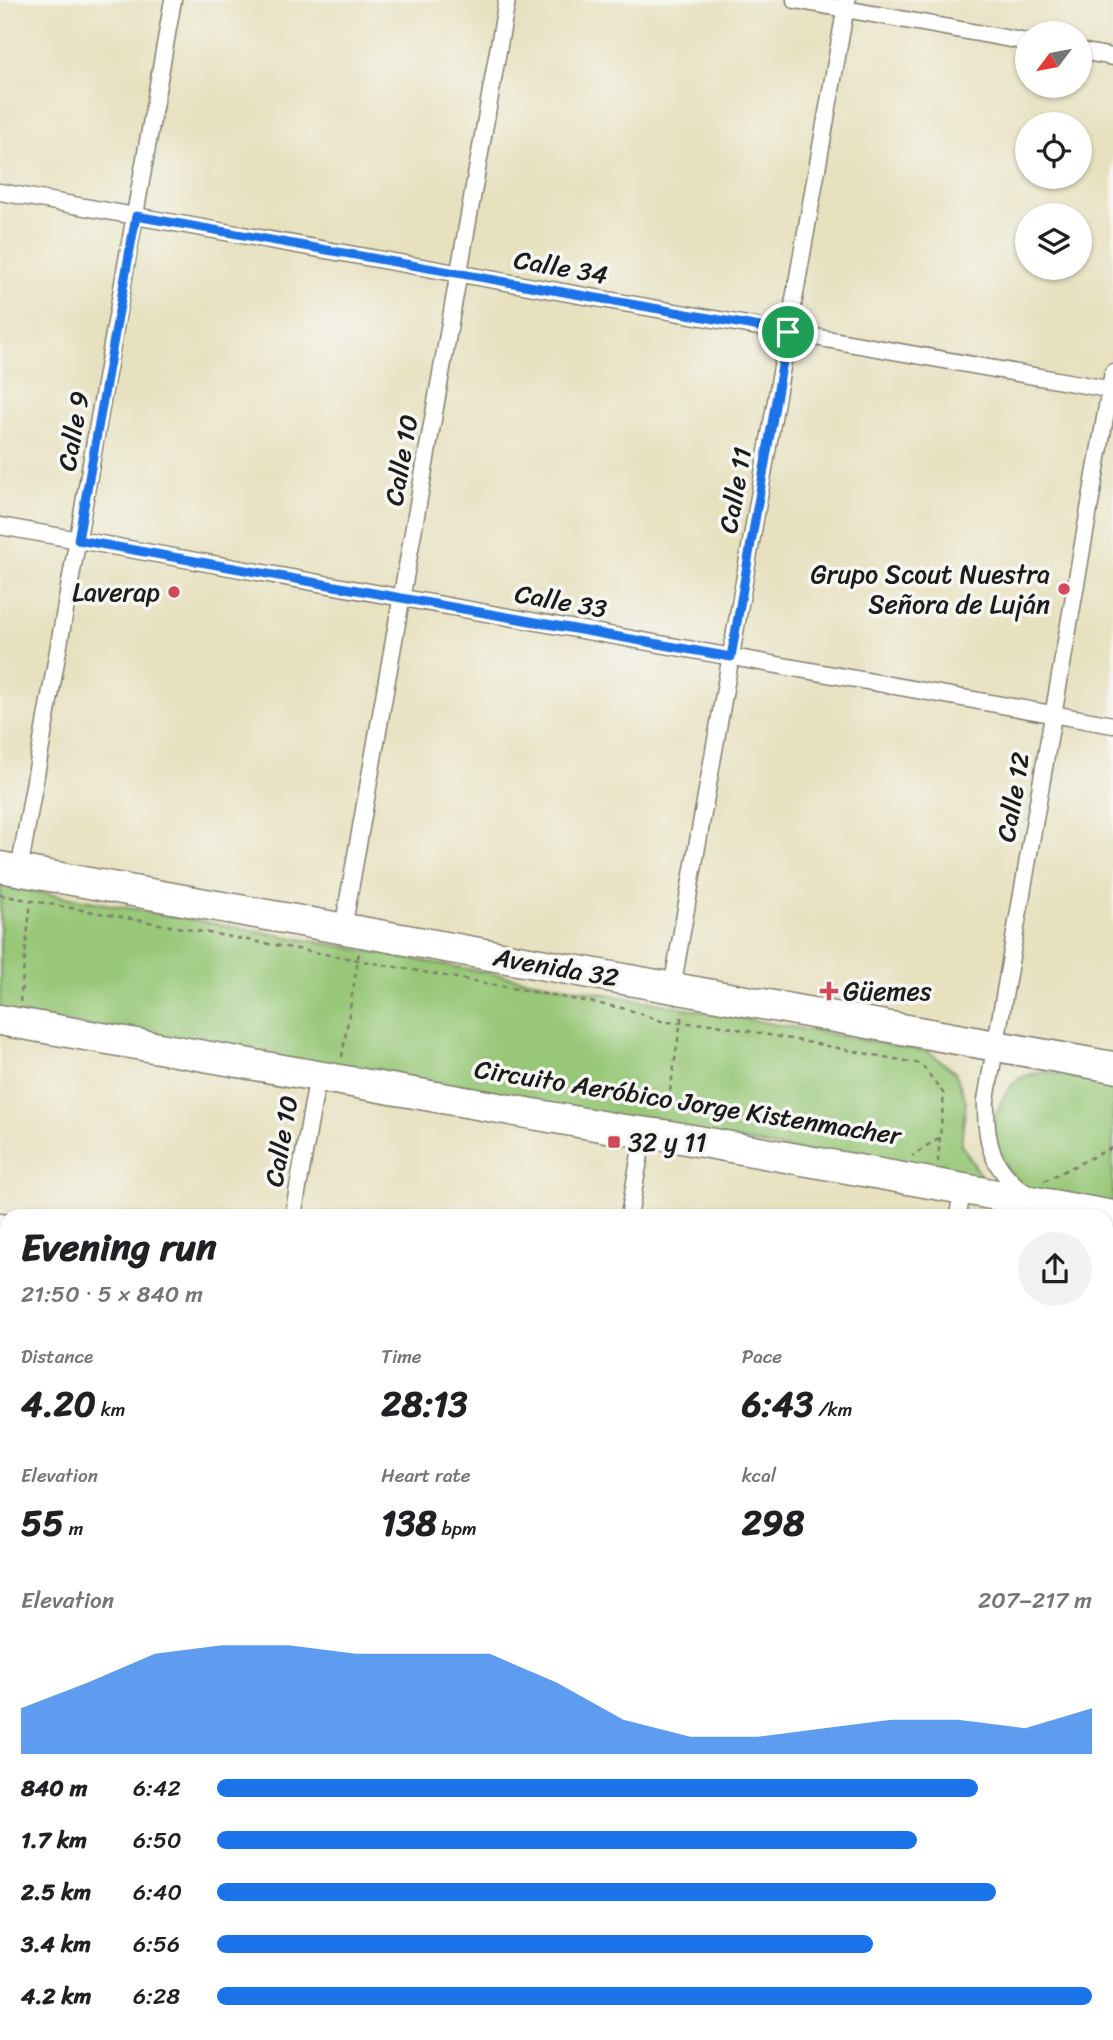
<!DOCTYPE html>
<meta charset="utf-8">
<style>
body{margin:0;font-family:Sriracha,sans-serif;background:#f2f2f2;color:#202124;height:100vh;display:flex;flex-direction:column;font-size:26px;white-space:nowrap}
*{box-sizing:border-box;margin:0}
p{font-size:23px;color:#757577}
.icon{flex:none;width:38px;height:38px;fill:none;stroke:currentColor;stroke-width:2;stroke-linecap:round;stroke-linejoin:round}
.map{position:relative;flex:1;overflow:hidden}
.side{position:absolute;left:0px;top:1209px;width:1113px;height:831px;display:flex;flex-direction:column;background:#fff;border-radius:21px 21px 0 0;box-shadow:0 2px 5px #0004}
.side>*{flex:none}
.needle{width:46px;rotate:238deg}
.buttons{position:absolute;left:1015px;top:21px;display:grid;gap:14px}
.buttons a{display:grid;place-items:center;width:77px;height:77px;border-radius:50%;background:#fff;box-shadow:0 2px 5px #0004;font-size:35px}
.pin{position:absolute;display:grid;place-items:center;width:60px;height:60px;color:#fff;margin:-30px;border:4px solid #fff;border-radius:50%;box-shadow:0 2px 7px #0007}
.round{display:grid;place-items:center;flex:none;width:74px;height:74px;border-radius:37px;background:#f2f2f2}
.overview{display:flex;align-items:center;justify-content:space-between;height:119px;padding:0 21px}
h1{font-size:38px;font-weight:700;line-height:52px}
.figures{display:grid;grid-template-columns:repeat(3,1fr);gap:10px;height:119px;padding:7px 21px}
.figures div{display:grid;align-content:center}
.figures b{font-size:35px;font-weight:700}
.figures small{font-size:19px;font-weight:400}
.figures p{font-size:19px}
.chart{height:196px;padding:14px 21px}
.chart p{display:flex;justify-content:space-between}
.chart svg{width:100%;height:126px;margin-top:7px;fill:#1a73e8;opacity:.7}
ul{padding:0 21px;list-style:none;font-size:23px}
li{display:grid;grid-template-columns:112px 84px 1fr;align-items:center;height:52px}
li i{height:18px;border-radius:9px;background:#1a73e8}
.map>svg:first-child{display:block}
.green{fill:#97c777;stroke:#5a724a;stroke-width:2}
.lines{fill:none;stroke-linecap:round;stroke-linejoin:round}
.street-casing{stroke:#827e6e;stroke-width:19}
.highway-casing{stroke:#827e6e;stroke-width:33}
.path{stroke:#827e6e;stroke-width:2.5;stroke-dasharray:5 5;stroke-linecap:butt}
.street{stroke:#fff;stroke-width:16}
.highway{stroke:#fff;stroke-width:30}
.route-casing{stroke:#fff;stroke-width:14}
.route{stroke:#1a73e8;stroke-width:9}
.poi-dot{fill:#d1495b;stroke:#f6f6f2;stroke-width:2.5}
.labels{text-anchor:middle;stroke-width:7;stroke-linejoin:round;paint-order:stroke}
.street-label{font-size:26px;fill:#1c1c1c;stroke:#f6f6f2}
.poi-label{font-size:26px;fill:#1c1c1c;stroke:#f6f6f2;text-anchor:end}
</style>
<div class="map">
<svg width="1113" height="2040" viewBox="0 0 1113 2040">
<rect width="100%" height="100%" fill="#f6f6f2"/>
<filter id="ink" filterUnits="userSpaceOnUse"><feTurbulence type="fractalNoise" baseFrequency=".0143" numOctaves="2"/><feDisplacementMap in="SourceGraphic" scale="14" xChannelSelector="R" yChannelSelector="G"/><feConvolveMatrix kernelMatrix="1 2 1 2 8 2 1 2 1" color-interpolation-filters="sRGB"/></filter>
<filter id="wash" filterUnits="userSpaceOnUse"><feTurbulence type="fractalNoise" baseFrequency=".00686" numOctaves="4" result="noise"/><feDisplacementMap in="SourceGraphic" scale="28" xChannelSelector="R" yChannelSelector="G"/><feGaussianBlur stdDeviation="1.57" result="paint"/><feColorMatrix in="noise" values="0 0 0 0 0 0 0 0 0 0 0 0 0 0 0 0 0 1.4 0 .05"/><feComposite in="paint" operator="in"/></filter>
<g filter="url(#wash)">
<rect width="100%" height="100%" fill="#e7e1bf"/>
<path class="green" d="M0,885l929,167 26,20 11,29 -5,43 25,40 -986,-173z
M1046,1072l67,12v121l-89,-14c-11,-15 -28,-34 -31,-53 -2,-17 11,-50 26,-59 8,-5 18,-6 27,-7z"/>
</g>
<g filter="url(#ink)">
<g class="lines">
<g class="street-casing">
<path id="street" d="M795,0l232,42
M1080,51l33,6
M0,192l1113,198
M0,526l1113,199
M19,871l154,-871
M343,929l164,-929
M672,988l175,-988
M1027,1194c-36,-24 -42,-53 -41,-94l127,-728
M293,1216l25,-141
M629,1216l15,-84
M958,1216l4,-26
M0,1222l7,1
M1106,1490l7,2
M0,1552l7,1
M1106,1747l7,1
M0,1887l7,1
M860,2034l37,6
M143,2040l1,-6
M470,2040l1,-6
M804,2040l1,-6"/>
</g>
<g class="highway-casing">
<path id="highway" d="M0,867l1113,200
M0,1020l618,109 46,6 449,81"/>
</g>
<path class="path" d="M0,895l627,114 37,13 48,2 209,40 23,30 -4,43 -28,19
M20,1002l11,-102
M342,1057l17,-104
M667,1111l15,-97
M938,1162l2,-25
M1044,1181l69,-34"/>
<use href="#street" class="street"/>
<use href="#highway" class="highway"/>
</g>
</g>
<g class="lines" filter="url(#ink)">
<g class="route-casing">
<path id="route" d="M136,216l652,116 -57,325 -653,-117z"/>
</g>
<use href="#route" class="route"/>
</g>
<g class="poi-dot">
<circle cx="1064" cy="589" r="7"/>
<circle cx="174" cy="592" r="7"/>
<path d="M825.5 980.5h7v7h7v7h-7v7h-7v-7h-7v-7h7z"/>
<rect x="607" y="1135" width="14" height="14" rx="3.5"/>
</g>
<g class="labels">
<g class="street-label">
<text transform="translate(561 267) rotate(10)" y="9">Calle 34</text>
<text transform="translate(73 431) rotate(-80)" y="9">Calle 9</text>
<text transform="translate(401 460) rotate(-80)" y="9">Calle 10</text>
<text transform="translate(735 490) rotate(-80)" y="9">Calle 11</text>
<text transform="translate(561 601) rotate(10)" y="9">Calle 33</text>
<text transform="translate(1013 797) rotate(-80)" y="9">Calle 12</text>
<text transform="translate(556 967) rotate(10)" y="9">Avenida 32</text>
<text transform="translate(688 1102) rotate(9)" y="9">Circuito Aeróbico Jorge Kistenmacher</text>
<text transform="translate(281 1141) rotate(-80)" y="9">Calle 10</text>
</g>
<g class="poi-label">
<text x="1050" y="583">Grupo Scout Nuestra<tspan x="1050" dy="30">Señora de Luján</tspan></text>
<text x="160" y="601">Laverap</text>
<text x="843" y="1000" text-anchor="start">Güemes</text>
<text x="628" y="1151" text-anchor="start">32 y 11</text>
</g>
</g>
</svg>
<div class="buttons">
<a><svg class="needle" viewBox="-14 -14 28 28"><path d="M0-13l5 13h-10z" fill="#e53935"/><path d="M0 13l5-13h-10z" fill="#757577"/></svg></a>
<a><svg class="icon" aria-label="locate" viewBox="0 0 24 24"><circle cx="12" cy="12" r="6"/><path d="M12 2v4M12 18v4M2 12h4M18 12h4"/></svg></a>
<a><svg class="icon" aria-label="layers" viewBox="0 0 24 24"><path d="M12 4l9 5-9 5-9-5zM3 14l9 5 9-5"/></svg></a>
</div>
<div class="pin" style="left:788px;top:332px;background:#1e9e55"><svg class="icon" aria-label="arrive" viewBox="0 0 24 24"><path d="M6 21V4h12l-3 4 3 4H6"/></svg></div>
<section class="side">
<div class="overview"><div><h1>Evening run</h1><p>21:50 · 5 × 840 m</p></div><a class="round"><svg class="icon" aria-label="share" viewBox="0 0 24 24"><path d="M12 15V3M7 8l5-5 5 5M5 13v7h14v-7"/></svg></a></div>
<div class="figures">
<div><p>Distance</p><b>4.20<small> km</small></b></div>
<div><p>Time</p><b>28:13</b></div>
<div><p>Pace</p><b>6:43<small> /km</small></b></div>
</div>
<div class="figures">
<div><p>Elevation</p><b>55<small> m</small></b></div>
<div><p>Heart rate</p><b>138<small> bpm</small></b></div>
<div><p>kcal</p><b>298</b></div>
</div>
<div class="chart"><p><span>Elevation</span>207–217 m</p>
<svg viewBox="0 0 160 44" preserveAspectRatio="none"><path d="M0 44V28L10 19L20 9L30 6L40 6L50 9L60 9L70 9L80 19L90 32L100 38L110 38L120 35L130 32L140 32L150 35L160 28V44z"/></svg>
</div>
<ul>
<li><b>840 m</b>6:42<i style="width:87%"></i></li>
<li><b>1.7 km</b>6:50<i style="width:80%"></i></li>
<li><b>2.5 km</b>6:40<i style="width:89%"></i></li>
<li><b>3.4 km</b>6:56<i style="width:75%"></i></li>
<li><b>4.2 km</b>6:28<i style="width:100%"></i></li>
</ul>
</section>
</div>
